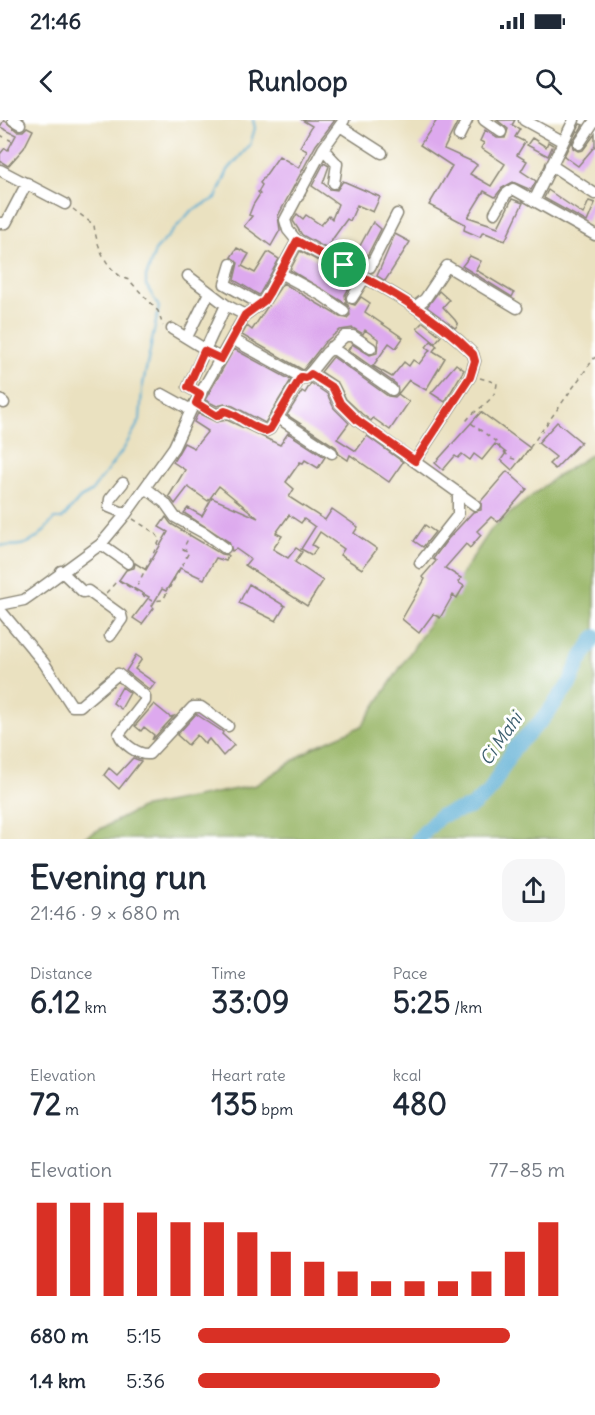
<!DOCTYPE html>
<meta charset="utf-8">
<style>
body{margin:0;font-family:Delius,sans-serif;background:#f6f6f7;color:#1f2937;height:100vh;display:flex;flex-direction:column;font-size:22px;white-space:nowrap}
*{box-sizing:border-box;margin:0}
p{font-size:20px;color:#747a83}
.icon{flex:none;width:33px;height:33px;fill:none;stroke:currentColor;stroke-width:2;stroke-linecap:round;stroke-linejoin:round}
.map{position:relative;height:719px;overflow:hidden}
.side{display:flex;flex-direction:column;background:#fff;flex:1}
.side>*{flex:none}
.pin{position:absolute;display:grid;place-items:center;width:51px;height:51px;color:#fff;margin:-26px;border:3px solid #fff;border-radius:50%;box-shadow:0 2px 6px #0007}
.round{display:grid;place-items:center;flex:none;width:63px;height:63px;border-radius:18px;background:#f6f6f7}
.summary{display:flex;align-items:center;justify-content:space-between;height:102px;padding:0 30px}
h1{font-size:33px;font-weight:800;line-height:45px}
.stats{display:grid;grid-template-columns:repeat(3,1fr);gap:9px;height:102px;padding:6px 30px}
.stats div{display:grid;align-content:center}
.stats b{font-size:30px;font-weight:800}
.stats small{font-size:16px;font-weight:400}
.stats p{font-size:16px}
.chart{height:168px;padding:12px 30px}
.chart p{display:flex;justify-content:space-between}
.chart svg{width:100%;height:108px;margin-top:6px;stroke:#d93025;stroke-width:6}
ul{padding:0 30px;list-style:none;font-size:20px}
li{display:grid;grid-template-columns:96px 72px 1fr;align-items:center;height:45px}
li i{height:15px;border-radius:8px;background:#d93025}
.status{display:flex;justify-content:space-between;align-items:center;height:42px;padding:0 30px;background:#fff;direction:ltr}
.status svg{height:16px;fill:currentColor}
header{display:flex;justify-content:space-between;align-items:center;height:78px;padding:0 30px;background:#fff;font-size:27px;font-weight:800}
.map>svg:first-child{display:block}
.forest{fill:#99b668;stroke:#62704a;stroke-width:1.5}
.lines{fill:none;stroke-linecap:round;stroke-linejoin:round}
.stream{stroke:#56abd2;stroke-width:2}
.river{stroke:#56abd2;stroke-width:15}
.building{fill:#dda9ee}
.minor-casing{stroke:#8a8676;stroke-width:13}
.path{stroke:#8a8676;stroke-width:1.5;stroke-dasharray:4.5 4.5;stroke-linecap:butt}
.minor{stroke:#fff;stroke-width:10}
.route-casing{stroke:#fff;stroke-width:12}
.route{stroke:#d93025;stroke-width:8}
.labels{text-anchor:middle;stroke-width:6;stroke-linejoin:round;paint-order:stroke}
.water-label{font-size:18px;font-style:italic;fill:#3c5e6e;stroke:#fff}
</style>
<div class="status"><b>21:46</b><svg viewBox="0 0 49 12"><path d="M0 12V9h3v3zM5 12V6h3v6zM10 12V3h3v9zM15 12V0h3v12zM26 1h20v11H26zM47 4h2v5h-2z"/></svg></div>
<header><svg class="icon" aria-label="back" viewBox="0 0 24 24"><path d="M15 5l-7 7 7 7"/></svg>Runloop<svg class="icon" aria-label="search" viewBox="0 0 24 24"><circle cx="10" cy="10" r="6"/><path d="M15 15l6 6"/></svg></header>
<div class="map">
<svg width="595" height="719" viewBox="0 0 595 719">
<rect width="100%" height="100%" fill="#fff"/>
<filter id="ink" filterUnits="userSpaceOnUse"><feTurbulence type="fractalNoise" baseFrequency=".0167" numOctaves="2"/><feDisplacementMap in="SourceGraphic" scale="12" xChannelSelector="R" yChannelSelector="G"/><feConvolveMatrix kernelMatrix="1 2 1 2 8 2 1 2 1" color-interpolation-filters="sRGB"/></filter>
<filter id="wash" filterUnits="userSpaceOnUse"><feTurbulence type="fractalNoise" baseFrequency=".008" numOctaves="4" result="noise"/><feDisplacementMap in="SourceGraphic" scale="24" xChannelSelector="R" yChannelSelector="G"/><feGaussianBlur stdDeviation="1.35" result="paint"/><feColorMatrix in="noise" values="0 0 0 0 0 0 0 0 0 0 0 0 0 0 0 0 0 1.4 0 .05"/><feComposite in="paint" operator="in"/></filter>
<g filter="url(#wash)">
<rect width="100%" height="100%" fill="#eae1c0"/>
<path class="forest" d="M595,332v387h-514l60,-31 115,-23 58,-38 48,-21 130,-198 62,-50z"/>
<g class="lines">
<path class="stream" d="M0,425c27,4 38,-5 54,-26h8l18,-21 11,-6 32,-42 17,-30 2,-31 17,-82 -13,-22v-8l9,-26 35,-39 26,-14 12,-28 22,-25 5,-17 -2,-8"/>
<path class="river" d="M418,719l22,-23 31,-9 18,-15 25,-44 29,-29 27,-36 9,-21 16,-25"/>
</g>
<g id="blocks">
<path class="building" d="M4,0l13,11h6l4,-4 6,3 -9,18 -16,18 -8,-5v-7l5,-6 3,2 8,-15 -16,-8z
M302,0h33l-19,25 -38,71 2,14 -9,16 -27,-20 8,-10 -3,-1 4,-10 7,-11 -2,-2 4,-7 -2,-2 19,-27 20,12 8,-17 -7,-4 12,-21z
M437,0l21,1 -14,28 29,13 4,3 -7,9 21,12 14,-22 -24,-16 3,-5 -4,-2 5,-11 12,8h8l3,-9 -11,-9h18l-3,5 8,4 -5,8 10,5 -8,13 10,6 -6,10 15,10 -5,9 -18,-8 -11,6 -7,9 -11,-6 -16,26 30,10 14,-28 11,4 -18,38 -22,-9 -3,5 -16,-7 1,-6 -36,-19 23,-39 -32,-21z
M580,4l3,1 -11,18 1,5 5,3 5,-1 12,-16v12l-17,20 -14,-10z
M532,18l14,9 2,-5 5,3 -5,11 -21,-11z
M324,43l5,3 -6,17 7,6 7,1 6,-9 37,16 -7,15 -16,-7 -7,16 -3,-2 -13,18 -5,8 11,8 -2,2 -36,-20 -9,-14 4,-7 6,5 3,-4 15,10 8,-9 3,3 6,-15 -26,-18z
M548,70l35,24 6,-13 6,2 -8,19 -43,-24z
M373,102l8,7 -15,29 -11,-3z
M395,114l15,8 -25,39 -8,-5z
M237,128l12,6 -7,12 13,7 13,-21 11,7 -20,36 -25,-15 4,-17 -7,-6z
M300,131l54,29 -9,15 1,7 9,3 6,-8 9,6 -5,9 38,26 -7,10 -7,-5 -16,23 19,11 12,-15 5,4 4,-6 6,4 11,-14 -4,-3 5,-6 6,5 -4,5 12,7 -19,32 -17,-10 -11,14 -2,-10 -48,-34 4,-6 18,11 7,-2 1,-14 -13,-9 -2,4 -10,-6 -13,2 -15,12 -22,28 -61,-35 5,-9 5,4 31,-47 57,34 7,1 3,-3 -2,-10 -58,-35z
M470,136l11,5 -5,9 38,23 -2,4 -50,-31z
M439,171l10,9 -6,7 12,13 3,5 -3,3 -28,-21z
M423,202l18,14 -6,7 -18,-15z
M234,229l57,31 -26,43 -32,-17 -8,-2 -8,2 -12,-6z
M333,237l55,39 7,1 3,-3 11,8 -19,28 -17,-12 -2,3 -9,-7 -16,-15 -8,-16 -17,-11z
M456,244l8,6 -19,32 -14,-9z
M311,263l16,11 7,14 15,15 -12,16 19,12 11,-15 36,26 -14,20 -39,-27 -2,5 -9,-6 -3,-7 -49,-32 15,-24 3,2z
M481,292l49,36 -18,22 -11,-10 5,-7 -11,-9 -13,16 -8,-6 -4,6 -8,-6 -4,4 -3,-2 -12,14 -8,-7z
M198,293l18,9 11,-2 53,25 8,-12 37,24 -7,11 -13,-8 -2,3 -3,-1 -14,20 8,7 -5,8 36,23 7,-11 26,18 -4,6 23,16 -15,20 -22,-14 4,-6 -24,-17 -8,13 5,3 -5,7 -11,-6 14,-22 -11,-8 -3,4 -12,-8 -13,18 6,3 -9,13 15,9 8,-10 6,4 -7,10 28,19 -16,25 -62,-41 5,-6 -14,-10 -4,2 -3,-9 -45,-29 4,-5 14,8 10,-18 46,20 -39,-32 -11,15 -20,-14 -13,17 -6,-8 16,-26 -12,-8 11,-19 10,5 14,-17 -14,-9z
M557,302l24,20 -26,27 -6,-5 7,-7 -18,-14z
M507,351l20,18 -29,33 -7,-5 -14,14 4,4 -11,13 -4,-4 -21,24 16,10 -3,4 6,4 -7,12 -4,-3 -13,23 -7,-4 -14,19 -17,-14 23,-40 -3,-2 14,-16 -3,-2 14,-19 26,-28 8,-2v-9z
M166,397l5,7 50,30 7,1 -2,6 -10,-3 -12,21 -24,-11 -14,23 -4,-2 -10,17 2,2 -12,16 -9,-6 16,-21 -30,-17 7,-10 8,-2 1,-5 11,7 22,-38 -9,-5z
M425,405l10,7 -12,15 -9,-6z
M249,464l36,22 -9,15 -37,-18z
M136,535l6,4 -7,10 20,14 -5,7 -24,-19z
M122,567l8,6 -9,16 -8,-6z
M154,584l16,13 4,-1 -22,24 2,-5 -10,-8 -3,4 -6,-5z
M196,594l27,18 -1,2 12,11 -11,11 -14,-17 -4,5 -8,-9 -9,10 -11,-10z
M133,638l8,3 -22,28 -15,-14 5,-7 8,7z"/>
</g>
</g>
<g filter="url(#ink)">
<use href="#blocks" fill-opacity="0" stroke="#8a8676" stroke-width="1.5"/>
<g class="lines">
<g class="minor-casing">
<path id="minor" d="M13,0l7,4
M484,0l17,12
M524,0l38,21
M340,6l42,27
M459,16l8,-16
M579,24l14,-21
M323,29l14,15 -3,19
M551,45l44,29
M0,50l65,34
M534,81l40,-81
M495,93l11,-19 7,-5 82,46
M0,103h6l21,-40
M297,121c61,34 127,63 176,113l2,7 -5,16 -55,84
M231,144l-6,20 35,20
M344,145l6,-4 20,6 27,-53
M280,153l41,22 23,16
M188,156l38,29 19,10
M352,178l12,-19
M415,187l10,-8 22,-33 70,42
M172,209l49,30
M187,217l22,-44
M232,219l69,38
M331,227l61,43
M311,254l22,15 7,14 17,17 118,85
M162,274l29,16
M200,274l-12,-7 38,-82
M0,280l4,3
M196,283l21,12 8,-4c14,4 25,16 41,20l4,-2 31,-52 5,1 20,-25 19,-17h8l18,12
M277,297l55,36
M123,363l-13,16 -1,8 17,7
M146,368l19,15 10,14 31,17 19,14
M101,424l27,19
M420,443l38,-48v-23
M61,451l22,21 5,-1 33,24 1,4 -12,17
M0,485l24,-5 10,-7 67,-49 25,-30 48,-67 17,-37 54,-95 19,-14 33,-60 -9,-11 -3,-10 38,-71 21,-29
M0,490l44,53 28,43h8l38,-32 27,22v5l-26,33c4,10 19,21 30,20l44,-47h8l27,19"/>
</g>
<path class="path" d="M0,15l12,6
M73,89l21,16c2,19 13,49 35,55l29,31 5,15
M480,258l17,5c-1,19 -20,24 -30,37l32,24 1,5 11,9 9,3 75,-104
M133,399l22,14 5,7 -25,50
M106,473l12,-13 34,21 11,-1 26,-48 -6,-3 7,-14"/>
<use href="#minor" class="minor"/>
</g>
</g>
<g class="lines" filter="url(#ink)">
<g class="route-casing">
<path id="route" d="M297,121c60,33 128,64 176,113l2,7 -5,16 -55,84 -58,-41 -17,-17 -7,-15 -22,-14 -5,4 -5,-1 -31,52 -4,2c-16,-4 -27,-16 -41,-20l-8,5 -21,-13 4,-9 -12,-7 16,-36 17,8 24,-44 19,-14 5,-8z"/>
</g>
<use href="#route" class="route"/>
</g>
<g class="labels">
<g class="water-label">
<text transform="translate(501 619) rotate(-55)" y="6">Ci Mahi</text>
</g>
</g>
</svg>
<div class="pin" style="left:344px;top:145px;background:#1e9e55"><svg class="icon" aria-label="arrive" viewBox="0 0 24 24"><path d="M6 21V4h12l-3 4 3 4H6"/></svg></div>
</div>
<section class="side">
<div class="summary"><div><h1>Evening run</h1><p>21:46 · 9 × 680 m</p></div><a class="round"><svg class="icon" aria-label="share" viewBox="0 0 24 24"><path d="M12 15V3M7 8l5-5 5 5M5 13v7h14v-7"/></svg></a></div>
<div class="stats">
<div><p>Distance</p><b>6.12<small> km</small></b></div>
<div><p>Time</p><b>33:09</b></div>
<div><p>Pace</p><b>5:25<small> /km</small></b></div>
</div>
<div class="stats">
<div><p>Elevation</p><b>72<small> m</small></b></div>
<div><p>Heart rate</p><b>135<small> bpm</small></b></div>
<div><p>kcal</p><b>480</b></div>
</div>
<div class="chart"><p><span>Elevation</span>77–85 m</p>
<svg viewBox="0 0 160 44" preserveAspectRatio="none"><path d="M5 44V6M15 44V6M25 44V6M35 44V10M45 44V14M55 44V14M65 44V18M75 44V26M85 44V30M95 44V34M105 44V38M115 44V38M125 44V38M135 44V34M145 44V26M155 44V14"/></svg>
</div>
<ul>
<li><b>680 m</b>5:15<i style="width:85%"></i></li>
<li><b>1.4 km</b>5:36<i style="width:66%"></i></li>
</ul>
</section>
